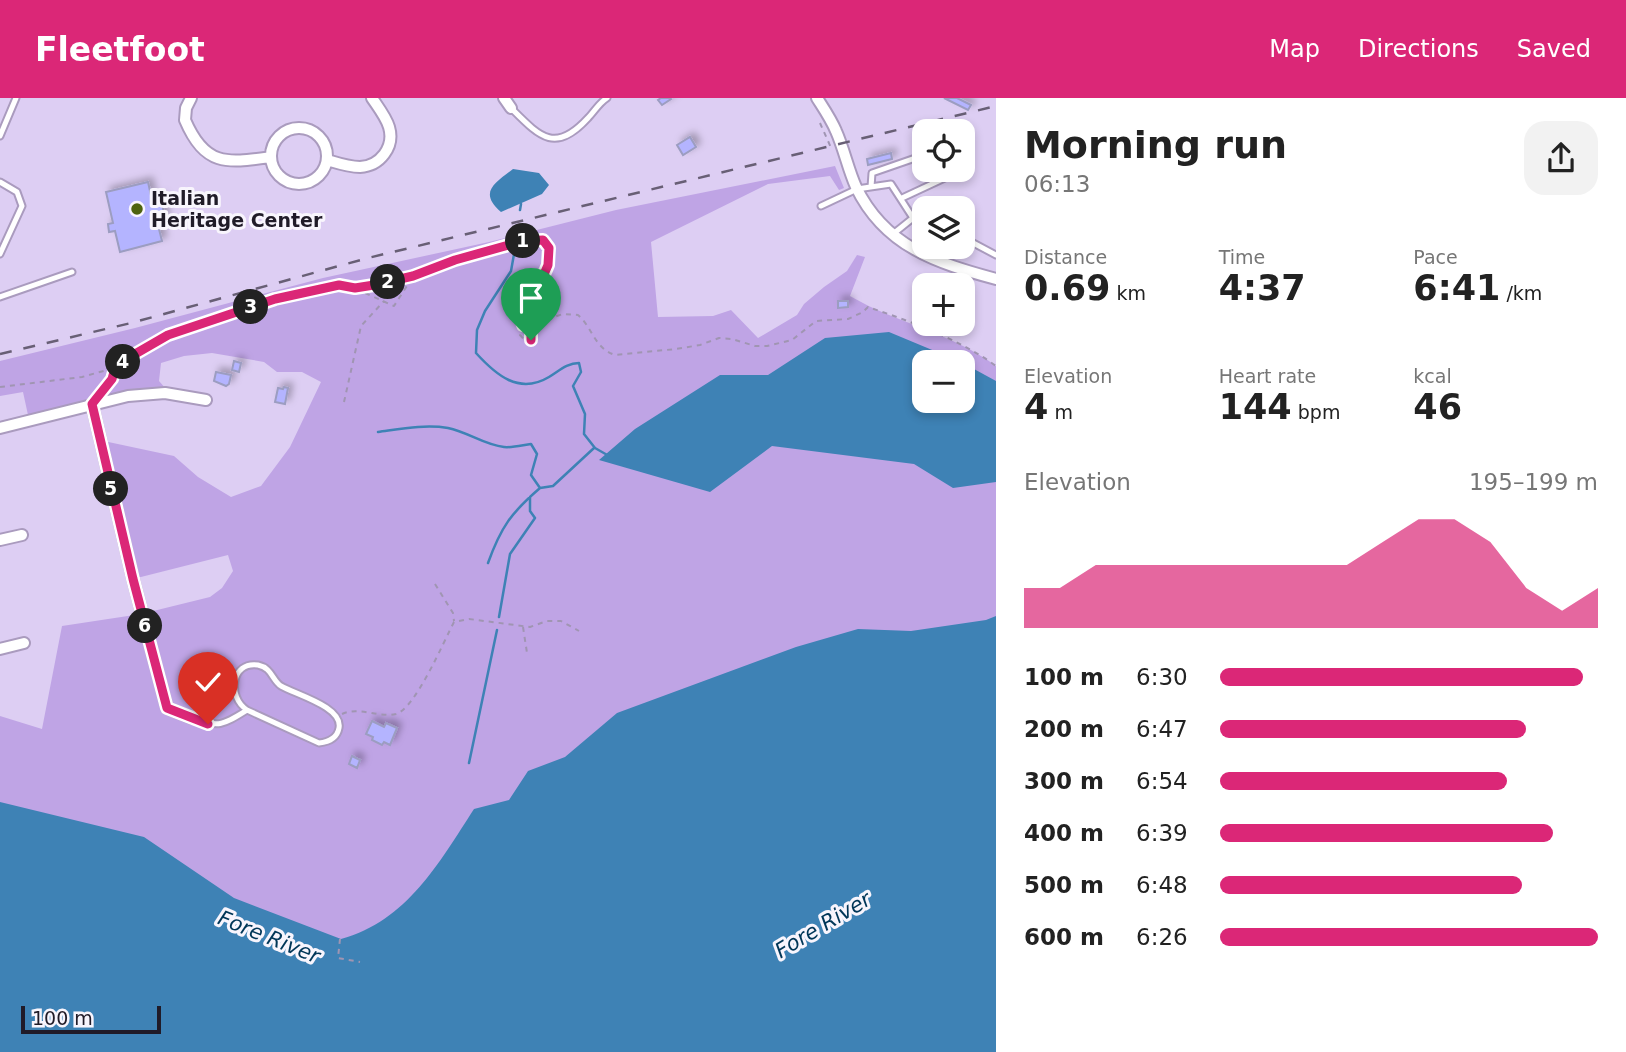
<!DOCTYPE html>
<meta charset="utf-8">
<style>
body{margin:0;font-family:"DejaVu Sans",sans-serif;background:#f2f2f2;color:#222;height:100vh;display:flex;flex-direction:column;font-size:26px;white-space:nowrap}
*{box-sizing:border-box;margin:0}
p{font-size:23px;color:#767676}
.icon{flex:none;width:38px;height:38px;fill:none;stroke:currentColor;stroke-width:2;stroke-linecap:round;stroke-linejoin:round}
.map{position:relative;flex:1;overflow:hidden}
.side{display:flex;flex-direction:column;background:#fff;width:630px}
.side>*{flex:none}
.tools{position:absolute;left:912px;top:21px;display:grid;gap:14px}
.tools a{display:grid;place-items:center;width:63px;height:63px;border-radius:14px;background:#fff;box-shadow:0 4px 10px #0003;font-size:35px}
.scale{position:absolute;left:21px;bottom:18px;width:140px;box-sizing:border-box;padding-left:7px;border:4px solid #201b28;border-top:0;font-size:19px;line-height:24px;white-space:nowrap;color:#201b28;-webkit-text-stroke:5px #f8f5fd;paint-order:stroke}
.pin{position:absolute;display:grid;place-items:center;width:60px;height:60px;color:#fff;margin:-72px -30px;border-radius:50% 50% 50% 0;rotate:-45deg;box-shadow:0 0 7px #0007}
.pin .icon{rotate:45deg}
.km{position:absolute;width:35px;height:35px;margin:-18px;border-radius:50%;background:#222;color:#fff;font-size:19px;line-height:35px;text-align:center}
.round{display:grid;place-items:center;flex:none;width:74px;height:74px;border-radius:21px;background:#f2f2f2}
.overview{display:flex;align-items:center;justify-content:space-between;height:119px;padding:0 28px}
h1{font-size:38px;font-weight:700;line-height:52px}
.stats{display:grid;grid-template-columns:repeat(3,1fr);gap:10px;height:119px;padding:7px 28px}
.stats div{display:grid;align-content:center}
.stats b{font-size:35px;font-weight:700}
.stats small{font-size:19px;font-weight:400}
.stats p{font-size:19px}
.chart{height:196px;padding:14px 28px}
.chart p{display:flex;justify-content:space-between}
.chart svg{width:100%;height:126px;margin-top:7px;fill:#db2777;opacity:.7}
ul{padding:0 28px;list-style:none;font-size:23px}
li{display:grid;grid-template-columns:112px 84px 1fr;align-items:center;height:52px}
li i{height:18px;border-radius:9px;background:#db2777}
header{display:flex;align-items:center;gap:42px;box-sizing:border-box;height:98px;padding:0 35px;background:#db2777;color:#fff}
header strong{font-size:33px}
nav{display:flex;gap:38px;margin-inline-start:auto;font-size:24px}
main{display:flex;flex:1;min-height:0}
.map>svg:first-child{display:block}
.green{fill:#bfa4e5;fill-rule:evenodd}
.water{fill:#3e82b5}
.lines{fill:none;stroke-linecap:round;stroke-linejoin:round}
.stream{stroke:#3e82b5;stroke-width:2.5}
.building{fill:#b4b4ff;stroke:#9c9dc1;stroke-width:2;filter:url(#shadow)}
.service-casing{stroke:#aa9bbe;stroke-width:9}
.minor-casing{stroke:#aa9bbe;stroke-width:14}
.path{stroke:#a095b2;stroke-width:2;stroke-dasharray:5 5;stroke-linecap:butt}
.service{stroke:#fff;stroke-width:5}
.minor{stroke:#fff;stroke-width:10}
.rail{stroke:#685f75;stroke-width:2.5;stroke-dasharray:12 12;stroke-linecap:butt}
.route-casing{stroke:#fff;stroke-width:14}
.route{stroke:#db2777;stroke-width:9}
.poi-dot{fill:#4e630f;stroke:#f8f5fd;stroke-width:2.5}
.labels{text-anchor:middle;stroke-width:6;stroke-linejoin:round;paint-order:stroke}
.poi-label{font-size:19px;font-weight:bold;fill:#201b28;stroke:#f8f5fd;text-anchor:start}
.water-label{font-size:21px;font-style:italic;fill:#003658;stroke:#f8f5fd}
</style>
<header>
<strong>Fleetfoot</strong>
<nav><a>Map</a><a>Directions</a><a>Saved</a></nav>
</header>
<main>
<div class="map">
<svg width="996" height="954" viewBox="0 0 996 954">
<defs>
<filter id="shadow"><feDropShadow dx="4.5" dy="-4.5" stdDeviation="3.5" flood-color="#0004"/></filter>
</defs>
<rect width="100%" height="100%" fill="#ddcef3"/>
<path class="green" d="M835,68l9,22 -5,2 -9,-14 -62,8 -117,58 7,75 55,-1 18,-6 27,28 39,-23 7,-11 20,-17 23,-16 10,-16 8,2 -15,39c46,27 102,37 146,70v401l-390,249 -606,-174v-126l42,13 20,-103 79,-12 69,-17 12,-9 11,-17 -5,-16 -95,24 -34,-139 75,16 24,21 33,20 30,-11 29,-39 31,-65 -19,-10h-25l-13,-10 -52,-9 -28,3 -23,7 -2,18 7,8 -27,1 -111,25 -5,-23 -23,4v-35l135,-33 188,-50 166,-36 127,-32zM924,264h38v39h-38z"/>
<path class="water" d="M513,71l26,4 10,12 -7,9 -41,18c-23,-20 -6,-29 12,-43z
M889,234l72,30h-37v39h38l1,-38 33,18v101l-43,6 -39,-24 -142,-18 -62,46 -111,-32 36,-31 85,-54h48l57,-37z
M996,518v436h-996v-250l144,35 90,61 107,41c66,-18 98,-76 133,-130l35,-9 19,-29 37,-14 52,-44 179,-66 62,-18 53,2 75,-11z"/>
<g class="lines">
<path class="stream" d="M520,112l1,-6
M516,145l-5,28 -26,40 -8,19 -1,23c20,22 43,42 73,24 10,-6 18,-14 30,-14l2,9 -8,14 12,28 -1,20 11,14 14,8
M378,334c22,-3 47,-8 70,-4 20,4 36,17 56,19 8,1 19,-2 27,-3l6,10 -6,21 9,13 13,-2 41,-38
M488,465c13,-36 23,-50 52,-75
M499,519l11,-63 25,-36 -5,-7v-14
M469,665l28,-133"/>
</g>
<path class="building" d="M661,0h9l1,1 -9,6 -4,-5z
M944,0h13l14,7 -3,5z
M690,39l6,10 -13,8 -6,-10z
M891,55l1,6 -24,6 -1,-6z
M148,84l4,18 9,-2 4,21 -8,2 5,20 -42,11 -5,-21 -6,1 -1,-8 5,-1 -7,-31z
M838,203h10v6l-10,1z
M234,263l7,2 -2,9 -7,-2z
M216,274l15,3 -2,9 -3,2 -12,-5z
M284,289l4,1 -3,16 -10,-2 3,-14 5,1z
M372,623l12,6 2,-4 11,5 -7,17 -6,-3 -2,3 -10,-5 1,-3 -7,-3z
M352,658l8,4 -3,8 -8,-4z"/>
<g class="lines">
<g class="service-casing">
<path id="service" d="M511,10c29,29 44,46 77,10 6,-6 11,-15 19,-20
M0,38l16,-38
M962,43l4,-1
M0,84l17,10 5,14 -22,48
M871,89l1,-14 52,-18
M902,100l60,-28
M821,108l36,-17 34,-5 22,34 -20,16
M913,120l11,4
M962,139l34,18
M0,199l72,-25
M192,620c27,10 31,7 55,-8l72,33c9,-1 18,-4 20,-15 4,-21 -42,-33 -58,-42 -9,-6 -9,-18 -23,-21 -27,-4 -31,32 -11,45"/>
</g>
<g class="minor-casing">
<path id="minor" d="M191,0l-5,10 -1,12c20,47 42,43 86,37
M504,0l7,10
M817,0c7,11 14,21 19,33 8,18 12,38 20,56 29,60 81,76 140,92
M271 58a28 28 0 1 1 56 0a28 28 0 1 1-56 0Z
M327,62c10,3 22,7 33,7 20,-1 35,-20 29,-40 -3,-10 -11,-20 -17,-29
M92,306l41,175 34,129 25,10
M0,330l128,-32 37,-3 41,7
M0,442l22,-5
M0,551l24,-6"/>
</g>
<path class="path" d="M820,25l12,27
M356,191l38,17 18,-28
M523,227l-3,10 6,7 6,-4 -1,-12
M0,289l82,-10 25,-7 23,-11 38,-24 107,-36 64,-14 16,3 19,-3 39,-9 42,-16 68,-19 14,-2 10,3 2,17 -4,13 -22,26 -3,22 8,6 35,-12 15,1c15,13 16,33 37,40l61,-6 24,-4 19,-7 13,1 23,7h12l25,-6 24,-19 32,-2 15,-7 5,-5c44,15 91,32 128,59
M102,295l10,-14 3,-12
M344,304l17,-76 23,-25
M435,486l18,29 1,8
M523,529l4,26
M342,616c17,-8 36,4 54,0 19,-5 48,-73 58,-92l15,-3 61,8 17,-6h14l18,10
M340,841l-2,19 22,4"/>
<use href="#service" class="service"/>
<use href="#minor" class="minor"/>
<path class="rail" d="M0,256l131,-31 237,-65 628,-152"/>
</g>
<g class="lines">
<g class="route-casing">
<path id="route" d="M208,626l-41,-16 -34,-129 -41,-175 20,-25 4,-14 52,-30 107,-36 64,-14 16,3 19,-3 39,-9 42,-16 68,-19 20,-1 6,8 -1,17 -3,7 -22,26 -3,17 3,10 8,1v14"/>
</g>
<use href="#route" class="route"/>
</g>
<circle class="poi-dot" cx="137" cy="111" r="7"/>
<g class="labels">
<g class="poi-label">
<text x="151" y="107">Italian<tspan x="151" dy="22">Heritage Center</tspan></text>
</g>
<g class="water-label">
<text transform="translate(823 827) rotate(-31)" y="7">Fore River</text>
<text transform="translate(269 839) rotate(22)" y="7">Fore River</text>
</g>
</g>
</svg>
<div class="tools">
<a><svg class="icon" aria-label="locate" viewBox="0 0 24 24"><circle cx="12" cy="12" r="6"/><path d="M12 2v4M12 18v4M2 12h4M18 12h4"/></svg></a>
<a><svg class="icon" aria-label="layers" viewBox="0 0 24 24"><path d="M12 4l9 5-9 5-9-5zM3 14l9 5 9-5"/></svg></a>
<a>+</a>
<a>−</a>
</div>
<div class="scale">100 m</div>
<div class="pin" style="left:531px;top:242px;background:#1e9e55"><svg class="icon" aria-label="arrive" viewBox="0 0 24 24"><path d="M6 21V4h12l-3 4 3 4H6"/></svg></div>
<div class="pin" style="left:208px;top:626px;background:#d93025"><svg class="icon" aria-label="check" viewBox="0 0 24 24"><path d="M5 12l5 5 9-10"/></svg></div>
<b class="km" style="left:523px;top:143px">1</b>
<b class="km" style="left:388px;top:184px">2</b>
<b class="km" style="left:251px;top:209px">3</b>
<b class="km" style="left:123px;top:264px">4</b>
<b class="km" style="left:111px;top:391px">5</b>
<b class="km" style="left:145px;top:528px">6</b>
</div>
<section class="side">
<div class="overview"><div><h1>Morning run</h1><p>06:13</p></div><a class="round"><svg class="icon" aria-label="share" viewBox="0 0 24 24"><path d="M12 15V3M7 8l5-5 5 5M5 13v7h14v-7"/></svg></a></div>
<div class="stats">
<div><p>Distance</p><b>0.69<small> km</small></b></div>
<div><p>Time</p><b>4:37</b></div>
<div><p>Pace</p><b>6:41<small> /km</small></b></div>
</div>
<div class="stats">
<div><p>Elevation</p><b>4<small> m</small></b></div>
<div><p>Heart rate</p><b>144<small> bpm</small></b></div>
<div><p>kcal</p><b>46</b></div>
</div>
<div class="chart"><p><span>Elevation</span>195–199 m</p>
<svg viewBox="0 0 160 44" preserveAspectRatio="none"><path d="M0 44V30L10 30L20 22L30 22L40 22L50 22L60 22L70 22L80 22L90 22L100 14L110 6L120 6L130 14L140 30L150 38L160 30V44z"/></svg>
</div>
<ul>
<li><b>100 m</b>6:30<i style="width:96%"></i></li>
<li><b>200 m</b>6:47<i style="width:81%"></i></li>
<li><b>300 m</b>6:54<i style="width:76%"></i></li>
<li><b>400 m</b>6:39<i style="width:88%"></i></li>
<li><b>500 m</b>6:48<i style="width:80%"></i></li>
<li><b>600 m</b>6:26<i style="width:100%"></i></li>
</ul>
</section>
</main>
